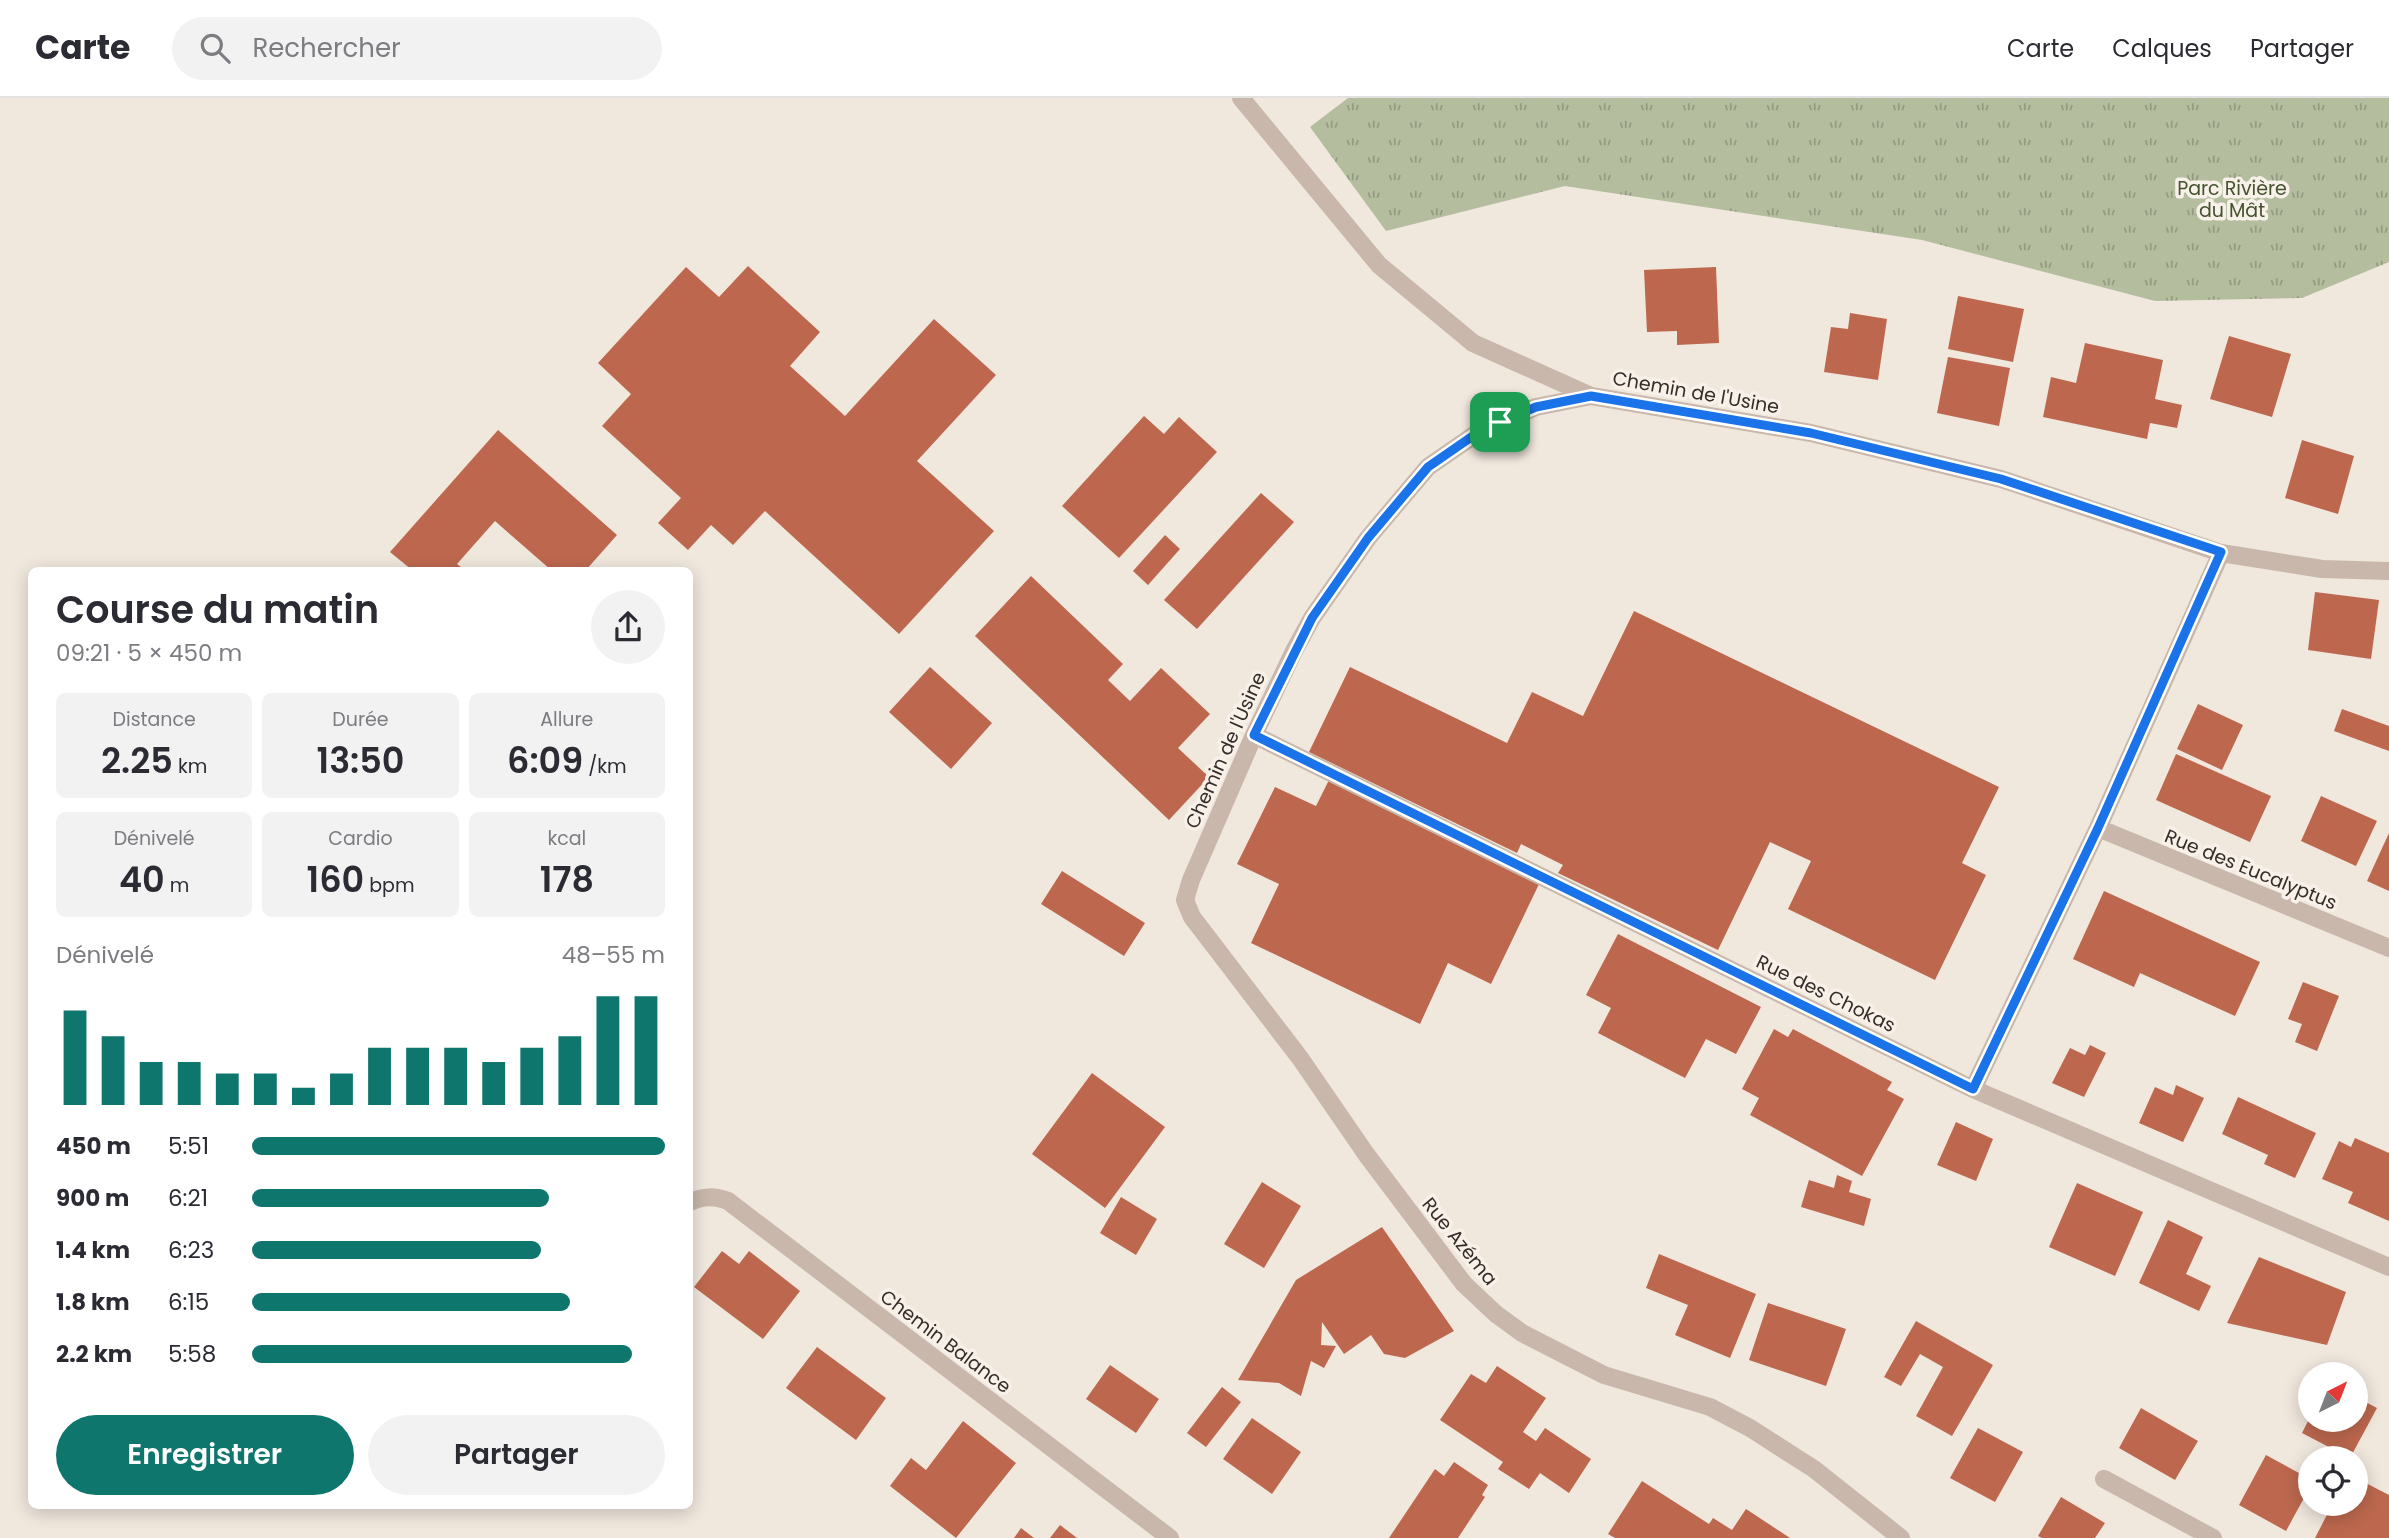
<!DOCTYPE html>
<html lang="fr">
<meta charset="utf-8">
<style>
body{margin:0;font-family:Poppins,sans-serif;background:#f2f2f3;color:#2b2b33;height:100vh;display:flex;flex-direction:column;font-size:26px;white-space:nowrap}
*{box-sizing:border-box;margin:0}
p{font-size:23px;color:#7c7c81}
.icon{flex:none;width:38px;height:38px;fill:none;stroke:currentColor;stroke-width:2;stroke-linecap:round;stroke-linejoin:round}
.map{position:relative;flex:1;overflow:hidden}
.drawer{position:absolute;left:28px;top:469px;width:665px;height:942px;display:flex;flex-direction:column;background:#fff;border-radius:10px;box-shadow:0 4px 18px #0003}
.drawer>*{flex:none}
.needle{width:46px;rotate:42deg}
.fabs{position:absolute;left:2298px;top:1264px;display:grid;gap:14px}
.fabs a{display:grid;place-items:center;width:70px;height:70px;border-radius:50%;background:#fff;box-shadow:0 4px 18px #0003;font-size:35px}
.pin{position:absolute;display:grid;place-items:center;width:60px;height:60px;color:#fff;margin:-30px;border-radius:14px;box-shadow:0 4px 10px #0006}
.round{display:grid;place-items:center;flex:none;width:74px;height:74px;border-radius:37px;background:#f2f2f3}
.head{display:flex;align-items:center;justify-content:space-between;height:119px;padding:0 28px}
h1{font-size:38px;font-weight:600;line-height:52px}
.figures{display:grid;grid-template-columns:repeat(3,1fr);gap:10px;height:119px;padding:7px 28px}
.figures div{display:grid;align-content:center;border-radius:10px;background:#f2f2f3;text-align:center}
.figures b{font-size:35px;font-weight:600}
.figures small{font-size:19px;font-weight:400}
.figures p{font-size:19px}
.chart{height:196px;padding:14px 28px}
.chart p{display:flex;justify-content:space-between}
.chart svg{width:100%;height:126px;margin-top:7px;stroke:#0f766e;stroke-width:6}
.primary-button{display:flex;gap:14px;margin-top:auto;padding:14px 28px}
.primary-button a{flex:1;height:80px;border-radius:42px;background:#0f766e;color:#fff;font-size:28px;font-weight:600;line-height:80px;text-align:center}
.primary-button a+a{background:#f2f2f3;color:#2b2b33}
ul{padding:0 28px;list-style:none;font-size:23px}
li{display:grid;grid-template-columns:112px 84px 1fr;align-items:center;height:52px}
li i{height:18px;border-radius:9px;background:#0f766e}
header{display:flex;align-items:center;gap:42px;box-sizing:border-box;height:98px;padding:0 35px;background:#fff;border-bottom:2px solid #e1e1e2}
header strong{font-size:33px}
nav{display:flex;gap:38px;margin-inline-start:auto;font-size:24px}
.search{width:490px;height:63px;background:#f2f2f3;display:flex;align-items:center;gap:18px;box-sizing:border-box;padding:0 24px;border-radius:38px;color:#7c7c81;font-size:26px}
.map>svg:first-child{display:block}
.park{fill:url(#park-tufts)}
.building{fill:#bd684e}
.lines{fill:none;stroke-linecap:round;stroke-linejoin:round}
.service{stroke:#c8b7aa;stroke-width:18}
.minor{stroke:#c8b7aa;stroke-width:18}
.route-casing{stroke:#fff;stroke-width:14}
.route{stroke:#1a73e8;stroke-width:9}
.labels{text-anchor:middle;stroke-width:7;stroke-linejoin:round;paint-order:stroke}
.park-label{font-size:19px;fill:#45522e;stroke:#f8f1e9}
.street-label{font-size:19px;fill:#362d29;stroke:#f8f1e9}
</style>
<header>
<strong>Carte</strong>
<div class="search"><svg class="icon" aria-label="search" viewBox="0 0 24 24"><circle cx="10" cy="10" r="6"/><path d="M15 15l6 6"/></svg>Rechercher</div>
<nav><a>Carte</a><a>Calques</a><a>Partager</a></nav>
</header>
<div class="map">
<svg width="2389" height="1440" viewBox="0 0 2389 1440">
<defs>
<pattern id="park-tufts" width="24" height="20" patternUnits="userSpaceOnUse" patternTransform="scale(1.75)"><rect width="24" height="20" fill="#b4be9e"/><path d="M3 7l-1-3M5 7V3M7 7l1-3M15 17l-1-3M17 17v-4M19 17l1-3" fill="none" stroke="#939b81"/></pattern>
</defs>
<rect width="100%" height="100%" fill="#f0e7dd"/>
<path class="park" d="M1348,0h1041v164l-87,36 -147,3 -233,-61 -357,-54 -179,45 -76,-104z"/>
<path class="building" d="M748,168l72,66 -30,34 55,50 89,-97 62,56 -79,86 77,70 -95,103 -134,-123 -32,34 -22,-20 -23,25 -30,-27 23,-25 -79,-72 29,-32 -33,-31 88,-96 33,30z
M1716,169l3,76 -42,2v-14l-30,1 -3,-62z
M1958,198l66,13 -11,53 -65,-13z
M1850,215l37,6 -9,61 -54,-8 7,-45 17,2z
M2229,238l62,18 -19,63 -62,-18z
M2085,245l78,17 -8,39 27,6 -5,23 -27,-5 -3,16 -104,-22 8,-40 25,6z
M1948,259l62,11 -11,58 -62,-13z
M1144,318l20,18 15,-17 38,35 -98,106 -57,-52z
M498,332l119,105 -31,35h-35l-56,-49 -38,43 8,6h-53l-22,-18z
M2302,342l52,16 -16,58 -53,-16z
M1261,395l33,29 -97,107 -33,-29z
M1165,437l15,14 -32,36 -15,-14z
M1031,478l92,88 -15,16 22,21 31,-33 49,46 -32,34 31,29 -40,43 -194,-184z
M2315,494l64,8 -8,59 -63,-9z
M1634,513l365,176 -37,76 24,12 -51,105 -147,-71 23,-48 -41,-19 -52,108 -160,-77 5,-8 -42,-21 -4,9 -208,-101 41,-85 157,76 25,-51 51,24z
M930,569l62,56 -41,46 -62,-57z
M2198,606l45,21 -21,45 -45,-21z
M2342,611l47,17v25l-55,-20z
M2176,656l95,42 -21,46 -94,-42z
M1329,682l211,102 -49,102 -43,-21 -28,61 -169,-81 28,-59 -42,-20 38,-77 41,19z
M2321,698l56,25 -21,45 -55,-25z
M2389,735v58l-22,-10z
M1062,773l83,52 -21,33 -83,-52z
M2104,793l156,71 -25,54 -95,-43 -6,14 -61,-28z
M1618,836l143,73 -25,47 -30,-15 -21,39 -87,-45 13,-25 -25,-13z
M2303,884l36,14 -22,55 -22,-9 7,-18 -14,-5z
M1774,931l14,8 5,-8 99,53 -5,8 17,9 -42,77 -112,-61 9,-17 -17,-9z
M2090,947l16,8 -22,44 -32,-14 18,-35 15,7z
M1092,975l73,54 -60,81 -73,-54z
M2176,987l28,13 -21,44 -44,-19 16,-36 18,8z
M2238,999l78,36 -21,45 -31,-14 4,-9 -46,-21z
M1956,1024l37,17 -17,42 -39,-16z
M2355,1040l34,15v68l-41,-18 5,-11 -31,-13 17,-38 12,6z
M1837,1077l15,6 -3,11 22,7 -7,27 -63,-19 8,-27 25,8z
M1262,1084l39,24 -37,62 -40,-24z
M2077,1085l66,29 -28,64 -66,-29z
M1121,1099l36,22 -21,36 -36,-22z
M2168,1122l35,17 -17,37 25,12 -12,25 -60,-28z
M1382,1129l72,104 -49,27 -21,-4 -13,-19 -27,19 -22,-32 -1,23 15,1 -12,22 -13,-7 -10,35 -22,-13 -41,-3 58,-100z
M722,1153l17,13 10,-13 51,40 -37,48 -69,-52z
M1659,1156l97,40 -26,64 -55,-23 13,-30 -42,-17z
M2259,1159l87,35 -19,53 -100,-22z
M1768,1205l78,26 -20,57 -77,-26z
M1916,1223l77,44 -41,71 -36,-20 27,-49 -23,-13 -19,32 -17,-9z
M817,1249l69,51 -30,42 -70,-52z
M1110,1267l49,34 -23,34 -50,-34z
M1497,1268l49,32 -23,34 13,9 9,-13 46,31 -22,34 -29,-20 -11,16 -31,-20 5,-7 -63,-42 31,-46 15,9z
M1222,1289l19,15 -35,45 -19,-14z
M2356,1299l21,11 -27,50 -48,-25 7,-14h47z
M2141,1310l57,33 -23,39 -56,-32z
M1252,1320l49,34 -29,42 -49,-35z
M963,1323l53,42 -60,75 -66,-52 21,-28 15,12z
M1978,1330l45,24 -28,50 -45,-24z
M2266,1357l44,24v8l-24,44 -47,-26z
M1454,1364l34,23 -6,10 3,2 -27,41h-69l46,-69 9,7z
M2356,1380l33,17v43h-74l18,-35h23z
M1642,1383l67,43 4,-6 19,12 14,-21 44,29h-175l-7,-4z
M2061,1399l44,26 -10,15h-53l-4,-2z
M1060,1427l17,13h-27z
M1021,1430l13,10h-20z"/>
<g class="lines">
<path class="service" d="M1241,0l138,167 94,78 118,53"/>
<path class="minor" d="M1254,637l719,354 416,178
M2098,730l291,120
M1973,991l125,-261 123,-275
M690,1104c14,-6 24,-6 38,-1l442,337
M2104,1381l109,59
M1901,1440l-87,-69 -64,-41 -40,-21 -106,-32 -82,-42 -26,-19 -32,-30 -98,-130 -66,-96 -108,-141 -7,-17 6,-20 63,-145 40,-84 18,-33 56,-80 60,-71 52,-36 56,-24 55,-11 220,37 190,46 220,74 101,16 67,2"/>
</g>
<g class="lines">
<g class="route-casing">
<path id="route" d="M1591,298l220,37 190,46 220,73 -123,276 -125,261 -719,-354 58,-117 56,-80 60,-71 52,-36 56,-24z"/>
</g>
<use href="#route" class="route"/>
</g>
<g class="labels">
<g class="park-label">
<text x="2232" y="97">Parc Rivière<tspan x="2232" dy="22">du Mât</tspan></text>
</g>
<g class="street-label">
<text transform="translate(1696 294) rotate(10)" y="7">Chemin de l'Usine</text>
<text transform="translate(1225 652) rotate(-66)" y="7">Chemin de l'Usine</text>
<text transform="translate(2251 771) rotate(22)" y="7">Rue des Eucalyptus</text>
<text transform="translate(1826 895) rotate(26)" y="7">Rue des Chokas</text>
<text transform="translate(1460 1143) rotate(51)" y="7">Rue Azéma</text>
<text transform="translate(946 1243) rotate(37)" y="7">Chemin Balance</text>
</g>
</g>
</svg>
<div class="fabs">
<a><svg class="needle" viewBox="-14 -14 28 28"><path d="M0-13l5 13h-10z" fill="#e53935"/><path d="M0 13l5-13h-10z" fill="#7c7c81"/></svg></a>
<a><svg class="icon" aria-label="locate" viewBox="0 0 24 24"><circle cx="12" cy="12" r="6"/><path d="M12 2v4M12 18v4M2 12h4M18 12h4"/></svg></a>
</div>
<div class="pin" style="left:1500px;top:324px;background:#1e9e55"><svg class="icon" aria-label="arrive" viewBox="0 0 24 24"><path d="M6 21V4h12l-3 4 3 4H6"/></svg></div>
<section class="drawer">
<div class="head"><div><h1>Course du matin</h1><p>09:21 · 5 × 450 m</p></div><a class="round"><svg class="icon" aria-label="share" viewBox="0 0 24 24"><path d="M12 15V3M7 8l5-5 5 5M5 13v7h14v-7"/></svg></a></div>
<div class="figures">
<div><p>Distance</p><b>2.25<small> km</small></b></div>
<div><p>Durée</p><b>13:50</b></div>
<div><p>Allure</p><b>6:09<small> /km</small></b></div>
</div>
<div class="figures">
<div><p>Dénivelé</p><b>40<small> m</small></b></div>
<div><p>Cardio</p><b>160<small> bpm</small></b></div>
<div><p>kcal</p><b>178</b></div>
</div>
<div class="chart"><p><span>Dénivelé</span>48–55 m</p>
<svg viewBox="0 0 160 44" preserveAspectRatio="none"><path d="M5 44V11M15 44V20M25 44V29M35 44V29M45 44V33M55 44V33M65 44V38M75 44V33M85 44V24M95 44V24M105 44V24M115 44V29M125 44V24M135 44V20M145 44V6M155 44V6"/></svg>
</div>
<ul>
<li><b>450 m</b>5:51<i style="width:100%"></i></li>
<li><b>900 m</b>6:21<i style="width:72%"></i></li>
<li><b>1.4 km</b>6:23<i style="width:70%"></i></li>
<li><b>1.8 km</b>6:15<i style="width:77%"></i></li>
<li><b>2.2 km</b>5:58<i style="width:92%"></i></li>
</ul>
<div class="primary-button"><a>Enregistrer</a><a>Partager</a></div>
</section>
</div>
